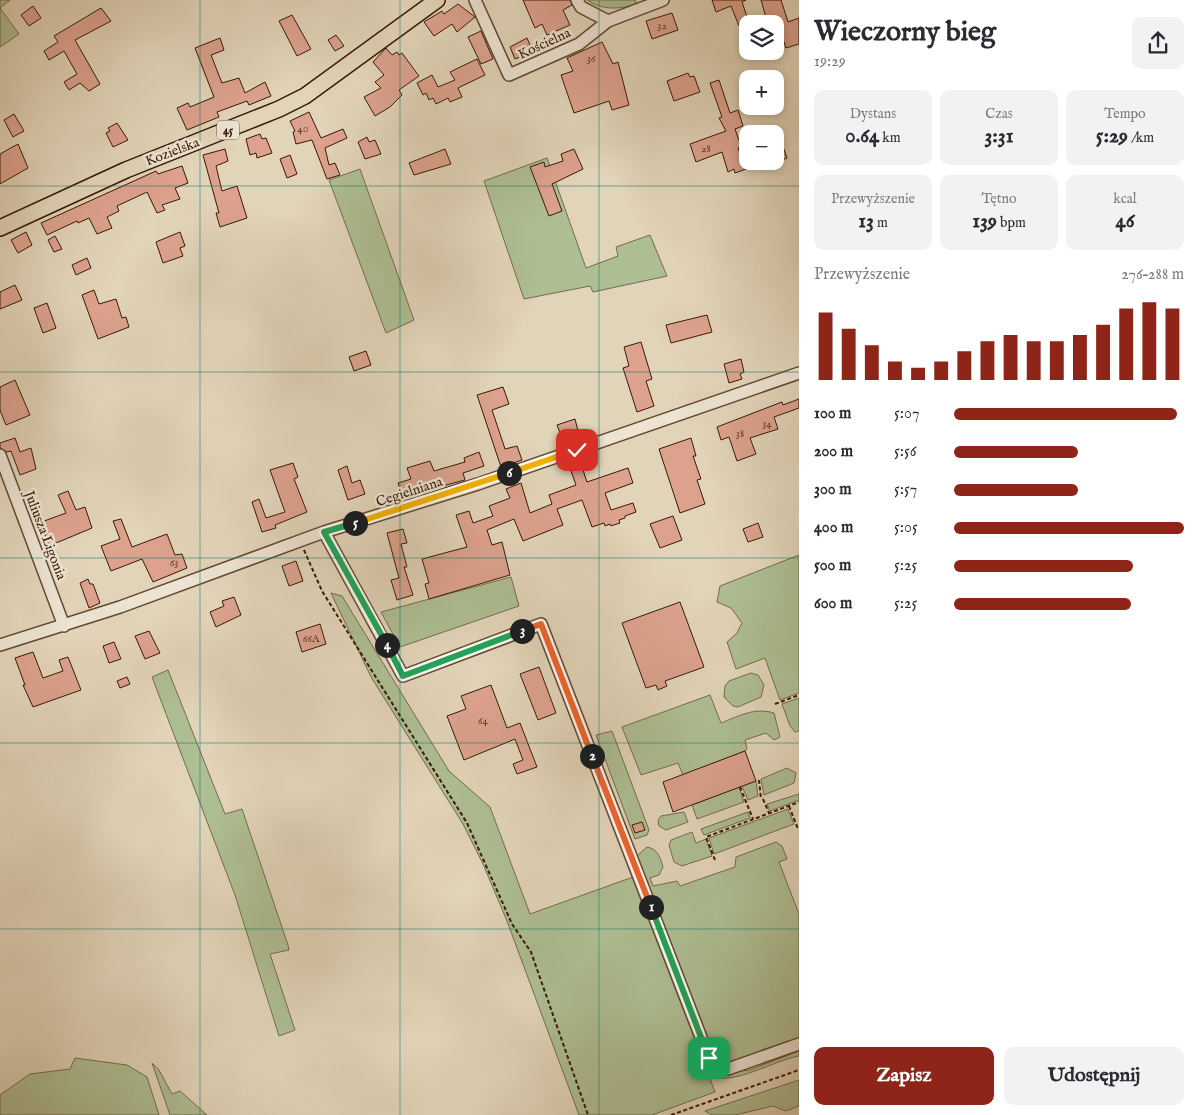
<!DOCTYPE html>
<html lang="pl">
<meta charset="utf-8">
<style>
body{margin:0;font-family:"IM FELL English",serif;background:#f2f2f3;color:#2b2b33;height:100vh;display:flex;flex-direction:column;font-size:19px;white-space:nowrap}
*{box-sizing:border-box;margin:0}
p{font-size:16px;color:#7c7c81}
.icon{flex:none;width:28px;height:28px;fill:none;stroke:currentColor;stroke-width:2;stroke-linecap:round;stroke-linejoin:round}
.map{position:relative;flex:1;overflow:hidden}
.side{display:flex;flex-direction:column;background:#fff;width:400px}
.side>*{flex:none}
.fabs{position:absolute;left:739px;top:15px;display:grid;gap:10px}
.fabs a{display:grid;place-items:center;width:45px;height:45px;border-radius:10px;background:#fff;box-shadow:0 2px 8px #0003;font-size:25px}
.pin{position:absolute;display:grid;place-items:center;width:42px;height:42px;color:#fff;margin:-21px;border-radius:10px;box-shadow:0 2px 8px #0006}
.km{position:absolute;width:25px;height:25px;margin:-12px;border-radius:50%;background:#222;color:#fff;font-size:14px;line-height:25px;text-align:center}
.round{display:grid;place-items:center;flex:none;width:52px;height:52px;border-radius:10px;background:#f2f2f3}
.overview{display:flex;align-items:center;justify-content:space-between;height:85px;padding:0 15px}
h1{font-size:28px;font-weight:800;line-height:38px}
.figures{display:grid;grid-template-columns:repeat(3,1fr);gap:8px;height:85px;padding:5px 15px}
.figures div{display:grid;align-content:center;border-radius:10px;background:#f2f2f3;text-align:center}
.figures b{font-size:21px;font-weight:800}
.figures small{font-size:14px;font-weight:400}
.figures p{font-size:14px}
.chart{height:140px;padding:10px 15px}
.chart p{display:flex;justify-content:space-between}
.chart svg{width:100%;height:90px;margin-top:5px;stroke:#8f2418;stroke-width:6}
.button{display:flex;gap:10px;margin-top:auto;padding:10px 15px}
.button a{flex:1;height:58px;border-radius:10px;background:#8f2418;color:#fff;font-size:20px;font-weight:800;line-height:58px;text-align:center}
.button a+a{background:#f2f2f3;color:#2b2b33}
ul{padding:0 15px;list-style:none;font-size:16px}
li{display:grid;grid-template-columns:80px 60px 1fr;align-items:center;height:38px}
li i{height:12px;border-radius:6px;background:#8f2418}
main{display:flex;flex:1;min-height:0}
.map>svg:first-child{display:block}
.green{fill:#aebe93;stroke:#736c4c}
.building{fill:#dca28e;stroke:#381904}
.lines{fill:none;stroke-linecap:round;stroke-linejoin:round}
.minor-casing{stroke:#624831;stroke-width:14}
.major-casing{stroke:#381904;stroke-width:18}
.path{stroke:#381904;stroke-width:2;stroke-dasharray:4 2.5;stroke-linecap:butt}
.minor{stroke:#ece3d2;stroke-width:11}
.major{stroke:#e2d4b9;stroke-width:15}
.split-1-casing{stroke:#fff;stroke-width:10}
.split-2-casing{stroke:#fff;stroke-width:10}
.split-3-casing{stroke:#fff;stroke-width:10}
.split-4-casing{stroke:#fff;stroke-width:10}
.split-5-casing{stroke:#fff;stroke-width:10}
.split-6-casing{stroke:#fff;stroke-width:10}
.split-7-casing{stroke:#fff;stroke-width:10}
.split-1{stroke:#22a559;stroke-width:6}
.split-2{stroke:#f0652b;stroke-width:6}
.split-3{stroke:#f0652b;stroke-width:6}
.split-4{stroke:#22a559;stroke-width:6}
.split-5{stroke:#22a559;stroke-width:6}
.split-6{stroke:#f5b400;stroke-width:6}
.split-7{stroke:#f5b400;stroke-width:6}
.grid{fill:none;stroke:#0f766e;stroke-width:1;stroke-opacity:0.55}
.labels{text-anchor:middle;stroke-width:5;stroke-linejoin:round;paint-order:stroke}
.number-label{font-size:11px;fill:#613b26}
.shield{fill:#ece3d2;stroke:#6e5642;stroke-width:1}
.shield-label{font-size:12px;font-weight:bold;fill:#381904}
.street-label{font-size:14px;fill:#381904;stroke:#ece3d2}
</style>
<main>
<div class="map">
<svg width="799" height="1115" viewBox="0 0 799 1115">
<rect width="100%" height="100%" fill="#e2d4b9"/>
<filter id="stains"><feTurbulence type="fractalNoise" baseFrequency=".004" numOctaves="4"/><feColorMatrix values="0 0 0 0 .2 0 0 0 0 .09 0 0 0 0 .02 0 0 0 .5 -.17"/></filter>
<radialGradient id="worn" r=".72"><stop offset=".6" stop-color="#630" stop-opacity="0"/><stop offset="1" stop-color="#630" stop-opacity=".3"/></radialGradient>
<path class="green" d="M0,0h10l-10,8 19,26 -19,13z
M587,0h48l2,4c-17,5 -34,7 -50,-4z
M547,158l39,110 32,-12 -2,-9 34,-12 17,41 -74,16 -3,-6 -66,13 -40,-118z
M360,169l54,151 -28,13 -57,-153z
M799,555v138l-19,7 -15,-42 -29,11 -9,-27 10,-9 5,-10 -11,-15 -14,-6 3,-16z
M511,577l8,29 -119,41 -19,-35z
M331,593l11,3 107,175 41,36 40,107 103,-37 82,215 -63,23h-73l-72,-194 -24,-57 -20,-40 -92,-147z
M168,670l57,144 17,-5 46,136 1,5 -19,4 25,76 -16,6 -44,-141 -83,-218z
M751,673l7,2 6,10 -3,12 -23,10 -5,-1 -9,-9 1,-11 4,-5z
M710,695l11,28c18,-7 34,-16 53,-10l6,24 -6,3 -8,-7 -21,7 2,9 -2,2 -62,24 -5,-12 -37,12 -19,-48z
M799,698v33l-4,1 -5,-6 -8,-22z
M612,731l37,99 -2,5 -12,4 -39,-104z
M787,768l9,5 -2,10 -30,12 -3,-16z
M756,781l2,15 -10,4 -6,-14z
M739,787l5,15 -47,17 -5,-14z
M799,794v6l-29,11 -3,-7z
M788,809l6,15 -80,30 -5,-16z
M684,812l4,10 -22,8 -7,-4 -1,-6 3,-4z
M748,812l2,6 -46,17 -3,-6z
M692,832l4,11 10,-4 6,17 -30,10 -8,-4 -5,-17 2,-5z
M776,842l6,4 5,13 -8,3 20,52v126l-67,22 -8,-1 -13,-9 -74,-196 10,-9c11,2 13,10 16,20l-4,8 -9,3 3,8 24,-5 3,5 55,-19 1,-10z
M799,1051v5c-24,4 -66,30 -87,20l-1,-11 21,7 18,-2z
M75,1058l52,7 20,12 12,38h-159v-20l30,-21 40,-5z
M152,1063l7,7 13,24 8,-3 27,24h-37z
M799,1080v26l-13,5 -13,-5 -38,9h-23l-7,-4z"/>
<path class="building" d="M523,0h47l2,5 -9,5 7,15 -23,10 -5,-11 -7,4z
M712,0h34l-4,2 7,21 -10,3 -8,-20 -15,6z
M761,0h20l7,22 11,-4v26l-13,4 -10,-30 -9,3z
M458,4l17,13 -18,15 -5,-8 -18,12 -10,-14 18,-11 2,3z
M33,6l8,12 -12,8 -8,-11z
M101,8l10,13 -36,19 25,44 -11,7 -9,-8 -11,7 -5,-8 13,-8 -13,-23 -15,9 -5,-9 14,-9 -4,-6z
M672,13l6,17 -26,9 -6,-18z
M292,15l19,34 -14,7 -18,-35z
M481,31l12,28 -12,5 -13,-27z
M336,35l8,11 -9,5 -7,-11z
M220,38l4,12 -13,5 11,28 17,-5 6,15 20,-11 6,14 -22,9 -2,-4 -30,11 2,5 -32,13 -10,-22 11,-5 2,4 24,-10 -19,-49z
M527,38l6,14 -18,7 -5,-12z
M602,42l11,22 5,-2 11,43 -17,5 -3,-9 -35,12 -13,-38 12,-4 -6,-13z
M386,48l6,7 5,-3 2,3 3,-2 17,23 -20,14 3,5 -12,12 -15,9 -11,-19 17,-9 -6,-6 9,-7 -11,-13z
M477,59l8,16 -27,13 4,9 -12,5 -2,-4 -12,6 -3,-6 -4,2 -3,-7 -3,2 -6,-12 15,-8 6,12 17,-7 -5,-8z
M688,73l2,4 4,-1 6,16 -26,9 -7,-20z
M719,80l11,33 8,-3 5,16 -8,3 6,17 -3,2 8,21 -11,4 -1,-4 -6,3 -6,-20 -26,10 -6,-18 36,-13 -7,-13 3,-1 -12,-34z
M309,112l12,26 22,-9 4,9 -22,10 4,17 6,-2 5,12 -13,4 -15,-39 -16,4 -3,-12 2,-1 -5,-10z
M14,114l10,17 -11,6 -9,-17z
M117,123l11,17 -15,7 -7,-14 4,-2 -2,-3z
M260,134l2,5 4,-1 6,15 -15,5 -1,-5 -6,2 -4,-16z
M367,137l2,5 6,-2 6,14 -16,5 -7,-17z
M18,144l10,24 -28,16v-30z
M782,144l5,14 -12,5v-16z
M225,149l3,12 -12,5 6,25 15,-5 10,32 -27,9 -4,-14h3l-16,-58z
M445,149l6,15 -37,11 -5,-12z
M574,149l9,20 -31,15 10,27 -13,5 -19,-49 14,-5 1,5 18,-6 -2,-7z
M290,155l7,19 -10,4 -7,-19z
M182,166l6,17 -13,5 5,11 -18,6 3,5 -8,3 -10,-21 -30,14 2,5 -12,6 5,11 -15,6 -8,-16 -11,5 -1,-2 -30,14 -6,-12 115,-52 2,3z
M26,232l6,13 -14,8 -7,-13z
M180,232l5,14 -5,2 3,8 -20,7 -7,-21z
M55,236l7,13 -8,3 -6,-12z
M87,258l4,10 -15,7 -4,-10z
M15,285l7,15 -22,9v-17z
M94,290l5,14 17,-5 6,19 4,-1 3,10 -31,12 -16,-44z
M47,303l9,25 -13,5 -9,-25z
M707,315l5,17 -41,11 -5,-18z
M641,342l11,37 -6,2 8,25 -17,6 -14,-44 6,-2 -5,-19z
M366,351l5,14 -17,6 -5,-14z
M741,359l3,13 -4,2 2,5 -13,4 -5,-19z
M15,380l15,35 -24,10 -6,-15v-23z
M503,387l6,17 -17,6 13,39 12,-3 5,14 -21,7 -24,-72z
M799,399v9l-25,9 4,12 -28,9 6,16 -19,7 -8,-24 -8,3 -4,-13 65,-25 1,3z
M575,419l4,16 -16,5 -6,-15z
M15,438l5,14 11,-4 5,21 -16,6 -9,-24 -4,1 -7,-4v-5z
M691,438l5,18h-3l8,23 -4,1 8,24 -25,9 -21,-64z
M479,452l5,14 -21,7 2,7 -23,6 -7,-1 -20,6 -2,-3 -12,4 -3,-9 13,-4 -4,-11 23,-7 4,10 31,-9 -1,-4z
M293,463l5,14 -4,2 13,33 -32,13 1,3 -14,4 -10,-30 7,-3 7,19 19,-6 -15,-42z
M581,464l6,18 41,-14 5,15 -28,10 6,17 22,-7 3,9 -11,4v2l-6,2 1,3 -9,3 -1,-2 -5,2 -1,-3 -12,4 -10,-27 -25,9 6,16 -40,16 -9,-22 -27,11 5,15 10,-3 8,33 -81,24 -4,-15 4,-1 -7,-24 45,-12 -11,-32 13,-4 4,12 20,-7 -4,-10 21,-8 -4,-9 15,-6 9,30 22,-9 -3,-9 27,-10 -6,-17z
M347,466l5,17 8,-3 5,14 -17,6 -10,-30z
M68,491l8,19 9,-3 7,21 -43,18 -5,-14 -4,1 -4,-9 30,-11 -8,-18z
M673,516l9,24 -22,8 -10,-24z
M121,519l11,28 35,-13 8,21 7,-1 5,14 -34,14 -11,-23 -31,12 -10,-25 19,-7 -7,-18z
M758,523l5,14 -15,5 -5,-13z
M403,529l4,14 -6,1 6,23h-3l9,28 -16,5 -6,-20 8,-2 -12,-45z
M296,561l7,20 -14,5 -7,-20z
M88,579l2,5h3l7,19 -11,5 -9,-25z
M234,597l7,18 -25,12 -6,-15 14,-6 -2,-5z
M680,602l24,65 -39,14 2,5 -9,4 -2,-5 -10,3 -24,-65z
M320,624l6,20 -24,8 -6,-20z
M149,631l11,22 -15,6 -10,-23z
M114,642l7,17 -12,4 -6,-17z
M33,652l10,26 20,-7 -4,-11 9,-3 13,33 -48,17 -10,-22h2l-10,-27z
M539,667l17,46 -18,7 -18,-46z
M127,677l3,7 -10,4 -3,-7z
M491,685l16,43 13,-5 17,44 -20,7 -4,-10 10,-4 -8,-21 -51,21 -17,-44 19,-7 -5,-13z
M745,751l11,30 -83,31 -10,-30z
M642,822l3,8 -10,3 -3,-8z"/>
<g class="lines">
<g class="minor-casing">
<path id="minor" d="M475,0l34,75 70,-31 29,-23
M577,0l4,7 27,14 55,-21
M0,455l64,171
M324,532l79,144 138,-52 168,434 19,11 71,-25
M0,645l120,-38 204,-75 154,-48 321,-111"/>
</g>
<g class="major-casing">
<path id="major" d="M0,228l126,-58 153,-61 26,-13 132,-96"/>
</g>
<path class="path" d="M304,550l18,41 145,232 45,101 19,28 57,163
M775,704l24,-9
M759,780l2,19
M740,787l13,32
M763,799l6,14
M789,806l9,23
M715,860l-9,-23 93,-35
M671,1115l128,-45"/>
<use href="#minor" class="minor"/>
<use href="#major" class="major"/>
</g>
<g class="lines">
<g class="split-1-casing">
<path id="split-1" d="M651,907l58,151"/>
</g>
<g class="split-2-casing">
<path id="split-2" d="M592,756l59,151"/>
</g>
<g class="split-3-casing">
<path id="split-3" d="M522,631l19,-7 51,132"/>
</g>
<g class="split-4-casing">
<path id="split-4" d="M387,645l16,31 119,-45"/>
</g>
<g class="split-5-casing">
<path id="split-5" d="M355,523l-31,9 63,113"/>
</g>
<g class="split-6-casing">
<path id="split-6" d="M355,523l154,-50"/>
</g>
<g class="split-7-casing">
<path id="split-7" d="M509,473l68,-23"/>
</g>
<use href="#split-1" class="split-1"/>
<use href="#split-2" class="split-2"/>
<use href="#split-3" class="split-3"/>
<use href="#split-4" class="split-4"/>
<use href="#split-5" class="split-5"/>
<use href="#split-6" class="split-6"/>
<use href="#split-7" class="split-7"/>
</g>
<path class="grid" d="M200,0v1115M400,0v1115M599,0v1115M0,186h799M0,372h799M0,558h799M0,743h799M0,929h799"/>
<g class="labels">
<g class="number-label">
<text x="662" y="29">32</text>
<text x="591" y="62">36</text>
<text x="303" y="132">40</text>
<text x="706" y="152">28</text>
<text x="767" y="427">34</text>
<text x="740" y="437">38</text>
<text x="174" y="566">63</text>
<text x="311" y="642">66A</text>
<text x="483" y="724">64</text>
</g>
<rect class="shield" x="217" y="120.5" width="22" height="19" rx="4"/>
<g class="shield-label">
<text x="228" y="134">45</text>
</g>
<g class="street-label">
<text transform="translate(544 43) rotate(-25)" y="5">Kościelna</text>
<text transform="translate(172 151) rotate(-21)" y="5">Kozielska</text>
<text transform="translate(409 491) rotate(-18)" y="5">Cegielniana</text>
<text transform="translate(46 535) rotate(69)" y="5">Juliusza Ligonia</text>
</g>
</g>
<rect width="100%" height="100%" filter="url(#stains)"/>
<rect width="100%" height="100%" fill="url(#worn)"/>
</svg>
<div class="fabs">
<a><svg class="icon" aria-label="layers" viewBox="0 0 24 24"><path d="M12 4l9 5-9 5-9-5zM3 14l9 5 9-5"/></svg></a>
<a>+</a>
<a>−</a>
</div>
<div class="pin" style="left:709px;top:1058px;background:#1e9e55"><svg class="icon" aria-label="arrive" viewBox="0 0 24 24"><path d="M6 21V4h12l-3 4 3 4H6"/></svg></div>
<div class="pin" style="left:577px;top:450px;background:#d93025"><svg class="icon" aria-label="check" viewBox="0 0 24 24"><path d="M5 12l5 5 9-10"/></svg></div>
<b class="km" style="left:651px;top:907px">1</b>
<b class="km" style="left:592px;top:756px">2</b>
<b class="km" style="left:522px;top:631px">3</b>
<b class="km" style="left:387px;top:645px">4</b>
<b class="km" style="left:355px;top:523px">5</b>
<b class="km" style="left:509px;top:473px">6</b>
</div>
<section class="side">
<div class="overview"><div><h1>Wieczorny bieg</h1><p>19:29</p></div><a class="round"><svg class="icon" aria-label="share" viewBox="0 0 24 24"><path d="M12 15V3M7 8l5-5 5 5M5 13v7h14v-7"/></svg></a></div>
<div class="figures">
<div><p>Dystans</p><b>0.64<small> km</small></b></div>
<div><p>Czas</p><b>3:31</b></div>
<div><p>Tempo</p><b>5:29<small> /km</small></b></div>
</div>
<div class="figures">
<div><p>Przewyższenie</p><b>13<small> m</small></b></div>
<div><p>Tętno</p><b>139<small> bpm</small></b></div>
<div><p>kcal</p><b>46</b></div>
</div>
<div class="chart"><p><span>Przewyższenie</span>276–288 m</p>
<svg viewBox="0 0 160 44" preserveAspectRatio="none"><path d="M5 44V11M15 44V19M25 44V27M35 44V35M45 44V38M55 44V35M65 44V30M75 44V25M85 44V22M95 44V25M105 44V25M115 44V22M125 44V17M135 44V9M145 44V6M155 44V9"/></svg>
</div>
<ul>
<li><b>100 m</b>5:07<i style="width:97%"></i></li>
<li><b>200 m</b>5:56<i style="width:54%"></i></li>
<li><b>300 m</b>5:57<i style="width:54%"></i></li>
<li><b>400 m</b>5:05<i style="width:100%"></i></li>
<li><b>500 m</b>5:25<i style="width:78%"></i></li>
<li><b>600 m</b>5:25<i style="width:77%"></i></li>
</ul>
<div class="button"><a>Zapisz</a><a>Udostępnij</a></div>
</section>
</main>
